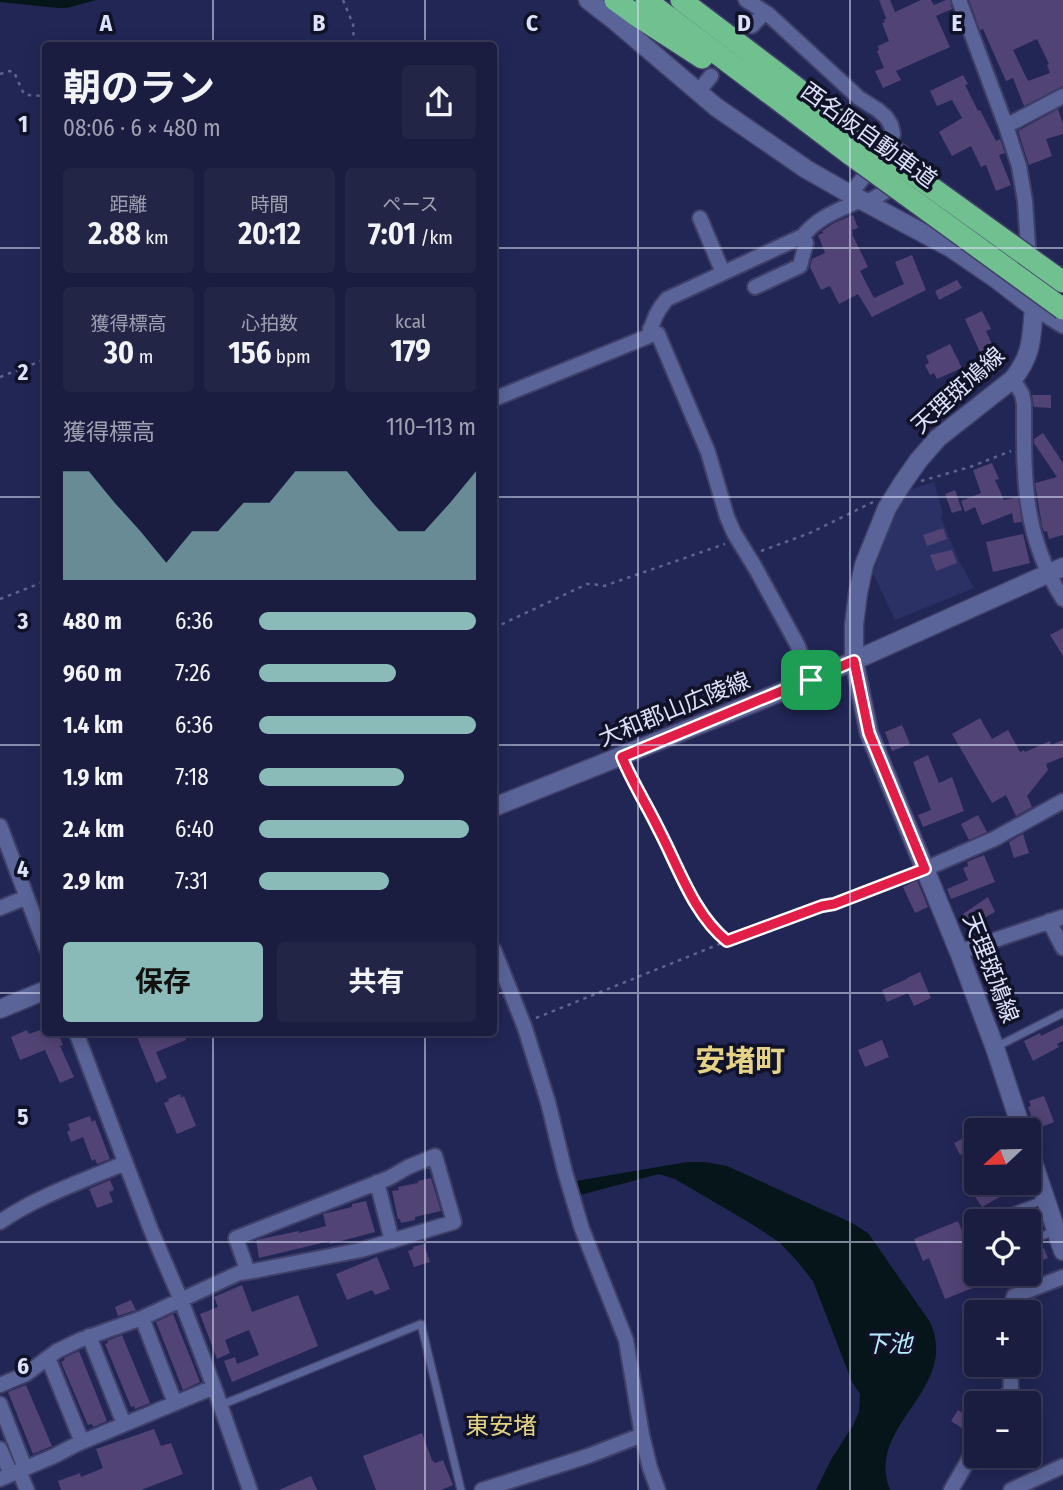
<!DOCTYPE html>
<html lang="ja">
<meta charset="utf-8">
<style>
body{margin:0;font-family:"Fira Sans Condensed","Noto Sans JP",sans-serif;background:#232547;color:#f1f3f6;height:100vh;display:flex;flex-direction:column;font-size:26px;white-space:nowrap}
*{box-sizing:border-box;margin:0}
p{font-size:23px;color:#9fa1b1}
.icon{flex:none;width:38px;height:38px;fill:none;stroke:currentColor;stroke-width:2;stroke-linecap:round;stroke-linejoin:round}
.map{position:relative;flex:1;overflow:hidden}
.panel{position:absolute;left:42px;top:42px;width:455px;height:994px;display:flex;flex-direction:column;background:#1a1c40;border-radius:7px;box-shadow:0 4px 18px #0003,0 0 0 2px #383a59}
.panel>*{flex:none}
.needle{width:46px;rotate:248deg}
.fabs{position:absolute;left:964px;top:1118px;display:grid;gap:14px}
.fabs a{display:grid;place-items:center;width:77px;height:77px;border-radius:7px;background:#1a1c40;box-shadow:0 4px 18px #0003,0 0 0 2px #383a59;font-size:35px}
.pin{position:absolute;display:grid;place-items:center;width:60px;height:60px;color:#fff;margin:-30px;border-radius:14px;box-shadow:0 4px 10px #0006}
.round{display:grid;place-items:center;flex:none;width:74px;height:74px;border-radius:7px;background:#232547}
.summary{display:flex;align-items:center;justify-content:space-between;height:119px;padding:0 21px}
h1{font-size:38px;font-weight:700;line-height:52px}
.metrics{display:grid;grid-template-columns:repeat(3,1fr);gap:10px;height:119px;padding:7px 21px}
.metrics div{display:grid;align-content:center;border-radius:7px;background:#232547;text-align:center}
.metrics b{font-size:30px;font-weight:700}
.metrics small{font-size:19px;font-weight:400}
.metrics p{font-size:19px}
.chart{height:196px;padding:14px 21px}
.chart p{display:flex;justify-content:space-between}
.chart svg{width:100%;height:126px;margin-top:7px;fill:#8bbbb9;opacity:.7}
.action{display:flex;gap:14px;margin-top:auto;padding:14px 21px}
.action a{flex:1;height:80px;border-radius:7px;background:#8bbbb9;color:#111;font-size:28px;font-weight:700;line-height:80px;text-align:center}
.action a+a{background:#232547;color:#f1f3f6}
ul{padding:0 21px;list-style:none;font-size:23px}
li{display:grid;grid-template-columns:112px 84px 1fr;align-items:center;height:52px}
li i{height:18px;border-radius:9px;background:#8bbbb9}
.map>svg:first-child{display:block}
.built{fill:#2c3165}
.water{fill:#051519}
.building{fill:#524375;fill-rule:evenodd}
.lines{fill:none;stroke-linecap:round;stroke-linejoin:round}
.lane-casing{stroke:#3f3f68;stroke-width:10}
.street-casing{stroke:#3f3f68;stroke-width:18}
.secondary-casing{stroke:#3f3f68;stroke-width:21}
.highway-casing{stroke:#3f3f68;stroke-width:24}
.path{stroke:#60648c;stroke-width:2.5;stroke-dasharray:3.5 5;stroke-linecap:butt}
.lane{stroke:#5b6498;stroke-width:7}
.street{stroke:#5b6498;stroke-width:14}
.secondary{stroke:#5b6498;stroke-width:18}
.highway{stroke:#71c090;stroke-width:21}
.highway-bridge-casing{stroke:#3f3f68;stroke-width:24;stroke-linecap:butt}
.highway-bridge{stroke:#71c090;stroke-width:21}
.route-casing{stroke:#fff;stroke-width:14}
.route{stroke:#e11d48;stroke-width:9}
.grid{fill:none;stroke:#dde2fb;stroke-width:2;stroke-opacity:0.55}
.labels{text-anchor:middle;stroke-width:7;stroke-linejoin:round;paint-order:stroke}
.street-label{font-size:23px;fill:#dde2fb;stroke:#101227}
.water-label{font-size:24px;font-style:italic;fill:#b4ecfb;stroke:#101227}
.neighbourhood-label{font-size:24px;fill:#e5d285;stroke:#101227}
.district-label{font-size:30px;font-weight:bold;fill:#e5d285;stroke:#101227}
.grid-label{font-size:23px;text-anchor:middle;font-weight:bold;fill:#dde2fb;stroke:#101227;stroke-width:7;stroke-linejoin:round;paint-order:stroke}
</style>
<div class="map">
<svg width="1063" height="1490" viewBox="0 0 1063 1490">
<rect width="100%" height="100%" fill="#222655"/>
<path class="built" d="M934,482l9,32 -2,4 19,45 14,25 -79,32 -22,-47 20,-54 12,-23 4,-6z"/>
<path class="water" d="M0,0h96l-29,8h-9l-58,-6z
M687,1162h18l22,4 125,57 16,10 62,89c31,68 -66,103 -40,168h-74l16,-32 22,-34 5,-12 1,-18 -8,-12 -39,-101 -16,-20 -18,-19 -29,-19 -75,-44 -16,-5 -79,21 -4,-14z"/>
<path class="building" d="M879,0h11l5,12 26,-12h10l3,5 12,-5h4l2,9 -16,7 14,31 -54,24 5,9 -18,8 -8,-17 9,-3 -7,-17 2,-1 -1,-4 11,-5 -7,-18 3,-1 -1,-2 2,-2z
M969,0h94v86l-39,20 -11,-28 -7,3 -23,-52 -3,1zM1037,39l12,25 -2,1 3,8 -22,8 -15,-31z
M963,75l5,9 -3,1 13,26 2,-1 16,31 4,-2 5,14 -6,2 12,30 -15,6 -10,-26 -5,2 -10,-21 -19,10 -13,-24 23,-14 -10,-18 -15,6 -7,-15z
M1058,109l5,15v10l-17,5 6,17 -23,9 -11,-34z
M853,215l5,13 -6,2 1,3 -1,1 16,33 -8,4 14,27 30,-14 -9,-22 17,-7 14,35 -54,27 -14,-23 -19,10 -9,-18 -9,4 -11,-23 2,-8 13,-6 -7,-18 5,-2 -1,-2 12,-8z
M957,280l5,8 -23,12 -4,-9z
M982,311l9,18 -5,2 15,33 -13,6 -23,-51z
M950,344l12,24 -25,11 -3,-6 -4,2 -5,-10 4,-2 -3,-7z
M1032,395h19v13l-17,-1z
M1043,433l20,30v72l-14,4 -2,-8 -3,1 -2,-6 -7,-43 22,-6 -23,-34v-4z
M992,463l7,16 -4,1 9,20 14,-3 4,25 -8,1 -2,-10 -30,12 -7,-18 -10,5 -4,-11 20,-8 -8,-23z
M955,490l7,20 -10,3 -7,-19z
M943,528l4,11 -20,7 -4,-11z
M1023,534l7,29 -37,9 -7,-30z
M952,550l5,13 -21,8 -6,-16z
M1063,628v28l-13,-21z
M980,718l12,21 16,-9 12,22 4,-2 1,2 25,-11 1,4 12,-5v17l-17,7 2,6 -21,26 5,11 -16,9 -10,-21 -14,8 -40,-69z
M902,725l8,19 -18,7 -7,-19z
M928,755l11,28 13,-6 12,34 -41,16 -5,-12 13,-5 -18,-48z
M978,815l9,17 -18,8 -8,-16z
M1023,834l6,19 -15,5 -5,-16z
M984,855l11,27 -44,17 -4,-10 21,-9 -5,-12 5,-2 -1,-4z
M917,880l11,27 -13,6 -12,-26z
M988,897l7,15 -20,11 6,9 -8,5 -13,-21z
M920,972l11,26 -17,8 -6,-13 -21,9 -5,-12 25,-11v-1z
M1063,1025v16l-6,3 2,3 -26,14 -9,-20 16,-8 1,3z
M46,1028v4h12l5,13 -3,1 14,31 -14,6 -15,-33 -25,10 -9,-23 16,-7 2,4z
M135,1032h48l3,8 -30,12 11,26 -11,5z
M882,1040l7,17 -24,10 -7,-17z
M180,1094l1,4 3,-2 12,30 -19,8 -13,-31 5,-2 -1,-2z
M1044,1096l10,26 -18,7 -8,-22 3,-1 -2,-5z
M90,1116l2,6 3,-2 15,39 -13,5 -2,-5 -3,2 -9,-24 -12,5 -4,-10 3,-2 -2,-6z
M968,1136l8,18v11l-6,4 -8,-15 -2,1 -6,-12z
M431,1178l10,33 -26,6v3l-14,3 -1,-4h-2l-6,-28 7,-1 -1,-3 20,-4v-2z
M110,1180l4,10 -5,2 4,10 -16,6 -8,-19z
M986,1183h38l-42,24 -10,-15z
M366,1201l9,31 -45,12v-3l-71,17 -3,-18 43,-9v2l27,-7 -3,-12 29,-7v-3z
M958,1221l4,10 14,1v42h3l4,10 -38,15 -16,-41 -6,3 -9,-22z
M424,1244l6,18 -16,5 -6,-16 5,-2v-2z
M1044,1248l4,10 -19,7v-11z
M377,1257l13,32 -15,6 -3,-5 -25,10 -11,-26z
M242,1285l10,27 46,-17 20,51 -86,36 -8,-21 11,-4 2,7 22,-9 -10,-25 -24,10 5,13 -13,6 -17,-45 18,-7 -4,-10z
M131,1300l5,10 -18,6 -3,-9z
M173,1314l27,68 -17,8 -27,-68z
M122,1335l28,68 -15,6 -1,-3 -3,1 -26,-63 3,-1 -1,-2z
M79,1351l28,70 -14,6 -1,-3 -4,1 -27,-63 4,-2 -1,-2z
M26,1385l26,61 -19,8 -25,-62z
M958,1410l18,12v3l-5,9 -20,-13z
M154,1429l7,17 10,-3 12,31 -42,16h-80l-3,-9 22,-8 1,4 22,-9 -7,-19z
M422,1433l10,27 3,3 8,-3 10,25 -12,5h-65l-13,-34z
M311,1476l6,14h-38z"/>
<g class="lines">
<g class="lane-casing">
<path id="lane" d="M996,1047l67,-34
M1008,1222l-3,-8 38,-14
M1029,1241l26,-10
M221,1405l200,-81 40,166"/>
</g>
<g class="street-casing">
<path id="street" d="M746,0l22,14 91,84 19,12 8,7 5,8 2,9 -3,10 13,10
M959,0l47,126 13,40 6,35 4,60
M752,26l13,-14
M698,92l13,-16
M1006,126l57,-30
M850,194l26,-32
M865,203l36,-20
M700,218l23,55
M755,287l45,-21 6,-23 -3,-7
M1033,302l1,6 29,18
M650,329l8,5 50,118 19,65 7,16 22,36 41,75 14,36
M1013,379l9,15 2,10c0,74 -2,130 39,195
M494,399l155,-63c3,-14 8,-26 18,-37l136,-63c15,-19 36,-26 58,-36
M0,826l46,122
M925,869l69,-30 69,-38
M0,908l27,-11
M1049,921l14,27
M494,950l31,78 23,74 17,70 17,57 44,111 16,95 8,33 8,22
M959,952l104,-35
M76,1032l75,198 30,70 33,87 36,103
M377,1182l15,59
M0,1222c38,-26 83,-41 125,-59
M1009,1312l5,-16 49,-19
M142,1318l33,85
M89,1336l35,88
M48,1358l34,84
M0,1385l26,-11 31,-23 23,-11 62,-22 97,-45 9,-1 113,-22 93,-28 -19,-66 -27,11 -19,11 -153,60 12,34
M0,1404l25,64
M1002,1404l9,-15 -1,-24
M0,1449l11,25
M19,1471l8,19
M0,1479l54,-23 23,-12 137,-57
M482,1490l106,-34 54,-21
M951,1490l25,-43
M1011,1490l52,-24"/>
</g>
<g class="secondary-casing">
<path id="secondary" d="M588,0l27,21 101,86 90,62 42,24 103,55 44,30 39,30c-3,30 -1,46 -21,71l-75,59 -20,23 -16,23 -15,24 -23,57 -6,28 -4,32v36l15,72 90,219 36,96 27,82
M494,807l317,-127 252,-113
M0,1009l46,-19
M1029,1150l34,101"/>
</g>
<g class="highway-casing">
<path id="highway" d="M615,0l22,16 65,42
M646,0l205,155
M681,0l182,138"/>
</g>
<path class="path" d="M343,0l10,24 1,22
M0,74l9,-3 5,1 9,20 3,3 20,1
M0,377l46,-18
M921,481l49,-14 41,-16
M761,551l49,-18 63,-31
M0,599l46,-18
M494,628l93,-44h6l11,2 121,-42
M627,769c8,20 21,39 30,58 19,37 36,88 70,114
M536,1018l191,-77 96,-35 11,-2 78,-31"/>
<use href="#lane" class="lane"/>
<use href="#street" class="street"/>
<use href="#secondary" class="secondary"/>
<use href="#highway" class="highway"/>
<g class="highway-bridge-casing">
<path id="highway-bridge" d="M863,138l200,144
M851,155l212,154"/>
</g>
<use href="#highway-bridge" class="highway-bridge"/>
</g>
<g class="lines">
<g class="route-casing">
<path id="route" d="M854,661l15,72 56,136 -91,35 -12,2 -95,35c-33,-26 -49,-75 -68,-111 -12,-25 -27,-48 -37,-73z"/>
</g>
<use href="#route" class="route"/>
</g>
<path class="grid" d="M213,0v46M425,0v46M638,0v1490M850,0v1490M0,248h46M494,248h569M0,497h46M494,497h569M0,745h46M494,745h569M0,993h46M494,993h569M213,1032v458M425,1032v458M0,1242h976M1029,1242h34"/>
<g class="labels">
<g class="street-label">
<text transform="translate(869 135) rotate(36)" y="8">西名阪自動車道</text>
<text transform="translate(958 390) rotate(-42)" y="8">天理斑鳩線</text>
<text transform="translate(674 709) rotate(-22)" y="8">大和郡山広陵線</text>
<text transform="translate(991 968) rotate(69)" y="8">天理斑鳩線</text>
</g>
<g class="water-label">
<text x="888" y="1352">下池</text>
</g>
<g class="neighbourhood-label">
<text x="501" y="1434">東安堵</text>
</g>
<g class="district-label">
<text x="740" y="1071">安堵町</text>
</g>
</g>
<g class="grid-label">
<text x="106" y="31">A</text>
<text x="319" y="31">B</text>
<text x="532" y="31">C</text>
<text x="744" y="31">D</text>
<text x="957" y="31">E</text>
<text x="23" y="132">1</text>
<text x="23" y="380">2</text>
<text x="23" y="629">3</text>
<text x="23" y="877">4</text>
<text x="23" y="1125">5</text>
<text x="23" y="1374">6</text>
</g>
</svg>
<div class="fabs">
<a><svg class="needle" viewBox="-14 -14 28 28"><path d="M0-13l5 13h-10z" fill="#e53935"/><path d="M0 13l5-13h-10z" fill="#9fa1b1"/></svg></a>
<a><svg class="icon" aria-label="locate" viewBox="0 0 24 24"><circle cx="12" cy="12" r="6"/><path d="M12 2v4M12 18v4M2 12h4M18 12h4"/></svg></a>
<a>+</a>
<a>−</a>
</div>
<div class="pin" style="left:811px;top:680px;background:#1e9e55"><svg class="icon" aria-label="arrive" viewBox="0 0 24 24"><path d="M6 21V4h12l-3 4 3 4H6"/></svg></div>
<section class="panel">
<div class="summary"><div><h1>朝のラン</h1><p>08:06 · 6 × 480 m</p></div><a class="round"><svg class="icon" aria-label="share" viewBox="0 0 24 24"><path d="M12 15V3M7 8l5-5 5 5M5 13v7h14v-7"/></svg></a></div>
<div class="metrics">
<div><p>距離</p><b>2.88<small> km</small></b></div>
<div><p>時間</p><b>20:12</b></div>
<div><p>ペース</p><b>7:01<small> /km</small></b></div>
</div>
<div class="metrics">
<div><p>獲得標高</p><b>30<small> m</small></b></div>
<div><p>心拍数</p><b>156<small> bpm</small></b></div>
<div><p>kcal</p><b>179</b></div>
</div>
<div class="chart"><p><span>獲得標高</span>110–113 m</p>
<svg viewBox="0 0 160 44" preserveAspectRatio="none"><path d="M0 44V6L10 6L20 17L30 27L40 38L50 27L60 27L70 17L80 17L90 6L100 6L110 6L120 17L130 27L140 27L150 17L160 6V44z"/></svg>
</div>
<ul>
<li><b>480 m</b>6:36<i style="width:100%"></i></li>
<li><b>960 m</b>7:26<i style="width:63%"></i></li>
<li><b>1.4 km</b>6:36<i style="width:100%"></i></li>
<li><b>1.9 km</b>7:18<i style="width:67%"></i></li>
<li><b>2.4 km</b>6:40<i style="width:97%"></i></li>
<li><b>2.9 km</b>7:31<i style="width:60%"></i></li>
</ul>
<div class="action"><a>保存</a><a>共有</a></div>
</section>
</div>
